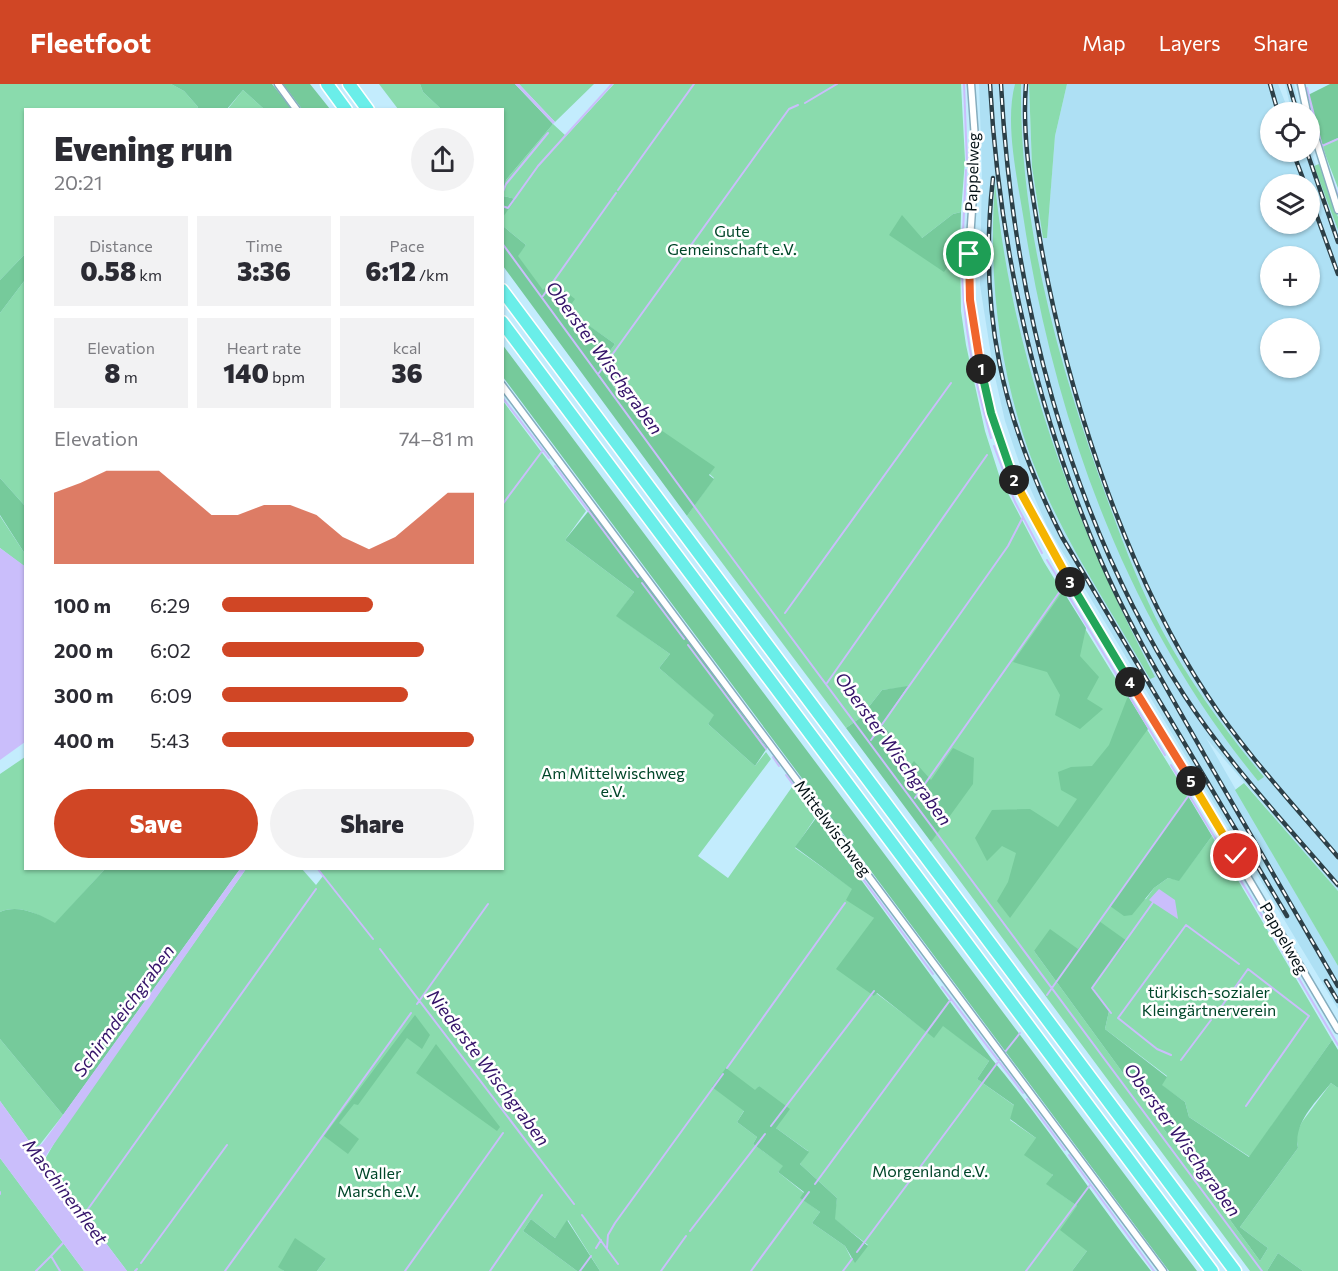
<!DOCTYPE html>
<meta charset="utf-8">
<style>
body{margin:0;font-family:Commissioner,sans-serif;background:#f2f2f3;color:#2b2b33;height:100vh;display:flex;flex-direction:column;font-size:22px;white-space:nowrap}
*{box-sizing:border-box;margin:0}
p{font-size:20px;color:#7c7c81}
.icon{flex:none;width:33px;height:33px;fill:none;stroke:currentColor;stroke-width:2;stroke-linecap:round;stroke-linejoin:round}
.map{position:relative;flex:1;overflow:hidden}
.side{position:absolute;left:24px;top:24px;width:480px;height:762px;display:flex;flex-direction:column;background:#fff;border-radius:0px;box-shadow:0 2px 4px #0004}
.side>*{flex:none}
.buttons{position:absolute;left:1260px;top:18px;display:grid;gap:12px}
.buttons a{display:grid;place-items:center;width:60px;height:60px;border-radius:50%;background:#fff;box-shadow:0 2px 4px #0004;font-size:30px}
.pin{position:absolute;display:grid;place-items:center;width:51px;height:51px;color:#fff;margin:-26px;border:3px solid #fff;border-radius:50%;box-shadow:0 2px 6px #0007}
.km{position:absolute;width:30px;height:30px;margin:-15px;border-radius:50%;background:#222;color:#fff;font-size:16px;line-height:30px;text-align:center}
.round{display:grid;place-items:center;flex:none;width:63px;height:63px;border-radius:32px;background:#f2f2f3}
.overview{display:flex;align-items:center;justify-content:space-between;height:102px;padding:0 30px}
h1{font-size:33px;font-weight:800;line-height:45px}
.metrics{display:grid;grid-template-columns:repeat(3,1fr);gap:9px;height:102px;padding:6px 30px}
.metrics div{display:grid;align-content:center;border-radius:0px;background:#f2f2f3;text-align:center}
.metrics b{font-size:26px;font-weight:800}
.metrics small{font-size:16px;font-weight:400}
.metrics p{font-size:16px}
.chart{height:168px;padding:12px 30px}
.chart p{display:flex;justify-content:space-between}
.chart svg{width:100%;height:108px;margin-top:6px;fill:#d04625;opacity:.7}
.primary-button{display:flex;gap:12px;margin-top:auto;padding:12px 30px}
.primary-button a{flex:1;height:69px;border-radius:36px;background:#d04625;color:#fff;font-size:24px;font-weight:800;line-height:69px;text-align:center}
.primary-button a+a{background:#f2f2f3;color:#2b2b33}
ul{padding:0 30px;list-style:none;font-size:20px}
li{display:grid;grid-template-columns:96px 72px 1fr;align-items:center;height:45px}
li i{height:15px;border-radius:8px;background:#d04625}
header{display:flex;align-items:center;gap:36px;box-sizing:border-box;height:84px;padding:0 30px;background:#d04625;color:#fff}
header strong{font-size:28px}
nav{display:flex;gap:33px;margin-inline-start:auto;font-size:21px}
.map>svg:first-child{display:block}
.built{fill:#aee0f4;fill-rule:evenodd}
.green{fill:#8adbad;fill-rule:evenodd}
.forest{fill:#76ca9b}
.water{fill:#cabefb}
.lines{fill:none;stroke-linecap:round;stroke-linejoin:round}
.stream{stroke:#cabefb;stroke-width:2}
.street-casing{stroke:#86adbe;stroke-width:9}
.highway-casing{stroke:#fff;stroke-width:15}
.street{stroke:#fff;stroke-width:6}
.highway{stroke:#6aeee9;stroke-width:12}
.rail-casing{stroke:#2d4048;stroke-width:4.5}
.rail{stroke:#fff;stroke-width:2;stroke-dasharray:7;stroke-linecap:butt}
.split-1-casing{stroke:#fff;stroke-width:12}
.split-2-casing{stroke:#fff;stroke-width:12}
.split-3-casing{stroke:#fff;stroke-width:12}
.split-4-casing{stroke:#fff;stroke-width:12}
.split-5-casing{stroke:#fff;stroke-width:12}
.split-6-casing{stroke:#fff;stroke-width:12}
.split-1{stroke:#f0652b;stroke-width:8}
.split-2{stroke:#22a559;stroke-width:8}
.split-3{stroke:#f5b400;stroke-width:8}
.split-4{stroke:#22a559;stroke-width:8}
.split-5{stroke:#f0652b;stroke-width:8}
.split-6{stroke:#f5b400;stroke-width:8}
.labels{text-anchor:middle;stroke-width:5;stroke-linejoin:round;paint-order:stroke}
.street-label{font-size:16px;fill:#031015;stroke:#fff}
.park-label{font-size:16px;fill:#004629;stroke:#fff}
.water-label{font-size:18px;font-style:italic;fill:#341369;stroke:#fff}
</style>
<header>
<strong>Fleetfoot</strong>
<nav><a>Map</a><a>Layers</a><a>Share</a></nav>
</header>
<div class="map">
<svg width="1338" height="1187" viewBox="0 0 1338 1187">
<rect width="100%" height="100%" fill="#c3ecfd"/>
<path class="built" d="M979,0h50l3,83 11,71 4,-1 8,-101 12,-52h211l9,23 3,-2 -5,-21h9l6,28h-30v40h40v-4l28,82v661l-132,-153 132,228v43l-291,-483 -27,-61 -15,-44 -12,-53 -13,-83 2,-116zM1270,100h40v40h-40zM1270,172h40v40h-40zM1270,244h40v40h-40z"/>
<path class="green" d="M0,0h171l13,7 14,16 -2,2 -170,1 -1,144 -25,26z
M379,0h41l3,8 18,17h-43z
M519,0h75l-39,38z
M614,0h347l4,76 -4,52 -8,2 -31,24 -33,-4 62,26 9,-11 1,62 5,34 19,86 15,47 44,84 144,234 -78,110 36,-7 8,-11 14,-10 11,2 33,-44 120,204 -82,117 -61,-40 -4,-15 -24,-17 6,-9 -62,-47 4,-18 -16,-24 33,-46 -48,8 -44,2 226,310 8,-13 -28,-21 58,-79 -2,-14 6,-12 29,-39 7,5v183h-35l-25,-18 -11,18h-17l-319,-429 3,-7 -30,-60 -11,-17 8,-12 -19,-22 26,-37 -26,3 -22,28 -14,10 -159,-212 27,-38 -56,-50 -2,-8 -35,-23 -22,-31 16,-22 -49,-34 -15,-30 -8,11 -26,-35 9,-11 -23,-19 -1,-9 14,-18 -13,-3 3,-16 47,-56 13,12z
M1015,0h6c-2,135 35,271 80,398 18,50 37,103 62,150 28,52 63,100 101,145l-6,4c-132,-161 -204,-361 -235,-566 -7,-43 -18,-93 -8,-131z
M1029,0h38l-12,52 -8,102h-4l-11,-71z
M243,6l21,19 -37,1z
M1338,54v50l-16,-42z
M1319,80l19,53v13l-24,-64z
M995,99c17,176 79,339 160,494l-5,2c-34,-61 -74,-120 -103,-183 -45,-98 -60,-206 -52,-313z
M25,196v226l-25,-28v-165z
M503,317l83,110 -21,29 69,52 -17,24 53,38 -11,14 56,47 -7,9 47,42 11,-14 5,7 -73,97 30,22 64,-91 23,31 -20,30 58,41 21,29v78l2,-3 58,44 9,-12 46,36 -12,18 38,27 -5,14 26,18 17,38 -6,8 30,22 10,45 -15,20h-472l-32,-51 -13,18 -24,-19 -8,12 54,40h-260l9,-12 -47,7 5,5h-157l-83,-110 16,-28 186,-264h56l14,16 7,-9 -4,-7 183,-1zM759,1002l17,42 32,23 -8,13 37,34 -3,21 34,26 -17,13 -6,-12 -33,-23 8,-11 -19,-14 3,-5 -26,-21 6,-6 -31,-22 4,-7 -20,-15z
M0,432l25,38v13l-25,-19z
M25,673l1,111 79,1 -50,55c-16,-10 -37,-20 -55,-12v-138z
M1244,699l94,108v75l-103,-176z
M0,955l63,76 -25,32 -4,1 -34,-47z
M0,1074l84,113h-84z"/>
<path class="forest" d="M171,0h101l20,25h-28l-21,-19 -16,19h-31l2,-2 -14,-16z
M283,0h27l20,25h-28z
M420,0h95l38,40 -47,56 -3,16 13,3 -13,18 -1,-107 -61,-1 -18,-17z
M1330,0h8v54l-16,8 -14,-51z
M961,128l-1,37 -16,23 -55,-37 13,-20 20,23 31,-24z
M503,142l23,19 -8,11 25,34 8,-10 24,19 -8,11 48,34 -16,22 22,31 35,23 2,8 57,39 -6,8 5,4 -27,37 -184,-250z
M25,170v26l-25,33v-33z
M502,260l695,927h-28l-666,-894z
M0,394l25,28v48l-25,-39z
M591,424l176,240 -12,18 -47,-42 6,-9 -55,-47 11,-14 -54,-38 18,-24 -69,-52z
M1063,507l23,37 -6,28 19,21 -12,22 16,10 -23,20 -25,-14 5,-20 -13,-23 -34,-10z
M908,602l-26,38 19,22 -8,12 11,16 10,-13 17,19 22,-32 21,10 -1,26 -42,58 -85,-114 14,-10 22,-28z
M1128,612l20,33 -138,189 -13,-17 11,-19 8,-29 -14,-7 -15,15 -12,-23 17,-28 38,-1 28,18 19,-28 -16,-9 -3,-18 13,-5 21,-1 17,-21z
M1188,712l24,40 -33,45 -11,-3 -14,10 -22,27 -8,1 -14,-10z
M816,734l175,240c57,68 105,143 160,213h-79l15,-20 -27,-21 17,-24 -31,-22 7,-9 -29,-20 12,-17 -26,-19 4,-14 -37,-26 12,-18 -46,-35 -9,12 -57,-45 -3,3 -38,-27 38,-51 -28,-18 6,-11 -57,-42z
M105,785h135l-177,246 -63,-76v-127c18,-8 39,2 55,11z
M1099,837l28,20 -34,46 16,24 -4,18 62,48 -5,8 23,17 4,15 60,40 83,-117 6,10v38l-7,-5c-15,19 -38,40 -33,65l-58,79 28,21 -8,13 -226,-310 16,-22 28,20z
M415,931l15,20 -8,14 -15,-11 -49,67 -4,-1 -15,19 20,16 -11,15 -24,-18z
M436,960l64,83 -3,4 -81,-58z
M726,984l29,22 4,-4 31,23 -14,19 33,24 -9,12 37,34 -2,21 33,27 -13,17 -10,-17 -33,-23 8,-11 -20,-14 4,-6 -26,-20 5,-6 -30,-22 4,-7 -20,-15 7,-11 -32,-24z
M531,1135l24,19 12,-18 33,51h-23l-54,-40z
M295,1154l31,21 -9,12h-33l-6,-4z
M1278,1169l25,18h-36z"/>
<path class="water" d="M515,0h4l36,38 -2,2z
M0,464l26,19 -1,175 -25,18z
M240,785h6l-199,285 -3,7 83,110h-43l-84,-113v-57l34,47 8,-4z
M1159,805l16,11 3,19 -29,-19z"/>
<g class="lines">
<path class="stream" d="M964,0l3,79
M1307,4l18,70
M805,19l32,-19
M1322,62l16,-7
M1331,92l7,20
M618,106l76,-106
M502,110l4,-10 42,-51
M502,122l6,2 30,-42 74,-82
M502,159l219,300 541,728
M962,168l4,-82
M962,176c0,62 12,119 29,178
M543,212l73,-103
M599,289l182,-253 8,-11 9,-4
M502,313l47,61
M994,362l21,56 27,51
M555,382l83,111
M502,421l41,-55
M1047,476l118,195
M642,499l42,56
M785,529l166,-230
M688,561l78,104
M827,599l160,-228
M871,656l137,-194 15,-29
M773,673l6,9
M1171,681l96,159
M786,691l49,66
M915,714l148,-211
M843,768l90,122
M317,784l56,71
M1271,847l67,114
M380,865l194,255
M942,903l81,106
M1047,911l142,-200
M417,920l71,-100
M1219,926l29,-41 61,47 -63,90
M1111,929l-19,-25 62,-87
M1005,968l15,-19
M1171,971l-14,-6 -39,-31 68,-93 53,39
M1181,976l30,-40
M727,984l118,-165
M1027,1015l38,51
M771,1042l103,-135
M1069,1071l85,116
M815,1100l136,-185
M0,1108v2
M582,1131l36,49
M83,1132l233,-327
M690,1147l75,-97
M596,1164l5,-8
M607,1164l1,-13 7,-12 108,-149
M857,1168l144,-194
M141,1179l86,-118
M36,1187l15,-15
M60,1187l-9,-15 13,-14
M135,1187l2,-2
M225,1187l186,-258
M405,1187l98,-138
M490,1187l52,-76
M580,1187l11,-15
M661,1187l25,-35
M751,1187l58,-79
M843,1187l9,-12
M1026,1187l64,-86"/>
<g class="street-casing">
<path id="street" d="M278,0l19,26
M971,0l5,68 -7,102 1,46 21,113 23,68 48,88 133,219 143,242
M1301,0l6,28
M1310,37l28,89
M502,301l661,886"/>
</g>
<g class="highway-casing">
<path id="highway" d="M327,0l19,26
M349,0l19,26
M502,206l733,981
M502,238l710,949"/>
</g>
<use href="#street" class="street"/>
<use href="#highway" class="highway"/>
<g class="rail-casing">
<path id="rail" d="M990,0c9,164 46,326 111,477 29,67 68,131 104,195 45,77 89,154 133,230
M1001,0c11,211 67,432 183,611 44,68 101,128 154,190
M1026,0c-4,48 4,97 12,144 25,152 84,338 169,467 38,58 86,109 131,162
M1270,0l8,28
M1289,0l8,28
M1293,68l12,32
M1307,68l31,90
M993,94c-15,133 9,240 69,359l225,379
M1310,113l28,77
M1326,897l12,20"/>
</g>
<use href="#rail" class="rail"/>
</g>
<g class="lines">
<g class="split-1-casing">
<path id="split-1" d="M969,170l1,46 11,69"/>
</g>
<g class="split-2-casing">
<path id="split-2" d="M981,285l10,44 23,67"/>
</g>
<g class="split-3-casing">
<path id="split-3" d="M1014,396l56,102"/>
</g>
<g class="split-4-casing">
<path id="split-4" d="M1070,498l60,100"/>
</g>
<g class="split-5-casing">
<path id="split-5" d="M1130,598l61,99"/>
</g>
<g class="split-6-casing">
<path id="split-6" d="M1191,697l45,75"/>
</g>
<use href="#split-1" class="split-1"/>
<use href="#split-2" class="split-2"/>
<use href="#split-3" class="split-3"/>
<use href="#split-4" class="split-4"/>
<use href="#split-5" class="split-5"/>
<use href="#split-6" class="split-6"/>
</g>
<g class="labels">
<g class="street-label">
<text transform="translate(972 88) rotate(-88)" y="6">Pappelweg</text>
<text transform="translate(833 744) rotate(53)" y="6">Mittelwischweg</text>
<text transform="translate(1284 854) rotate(60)" y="6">Pappelweg</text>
</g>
<g class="park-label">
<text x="732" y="153">Gute<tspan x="732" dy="18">Gemeinschaft e.V.</tspan></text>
<text x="613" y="695">Am Mittelwischweg<tspan x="613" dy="18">e.V.</tspan></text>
<text x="1209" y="914">türkisch-sozialer<tspan x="1209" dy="18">Kleingärtnerverein</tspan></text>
<text x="930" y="1093">Morgenland e.V.</text>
<text x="378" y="1095">Waller<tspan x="378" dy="18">Marsch e.V.</tspan></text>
</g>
<g class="water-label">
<text transform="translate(604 274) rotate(54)" y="6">Oberster Wischgraben</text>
<text transform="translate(893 665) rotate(54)" y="6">Oberster Wischgraben</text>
<text transform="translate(124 927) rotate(-54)" y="6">Schirmdeichgraben</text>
<text transform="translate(488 984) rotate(53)" y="6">Niederste Wischgraben</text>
<text transform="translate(1182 1056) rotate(54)" y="6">Oberster Wischgraben</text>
<text transform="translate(65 1108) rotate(53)" y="6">Maschinenfleet</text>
</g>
</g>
</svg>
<div class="buttons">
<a><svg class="icon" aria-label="locate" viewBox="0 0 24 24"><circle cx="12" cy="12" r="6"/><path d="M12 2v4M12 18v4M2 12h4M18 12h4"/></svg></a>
<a><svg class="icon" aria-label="layers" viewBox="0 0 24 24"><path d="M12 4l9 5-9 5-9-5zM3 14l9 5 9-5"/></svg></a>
<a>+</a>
<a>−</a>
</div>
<div class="pin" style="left:969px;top:170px;background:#1e9e55"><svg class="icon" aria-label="arrive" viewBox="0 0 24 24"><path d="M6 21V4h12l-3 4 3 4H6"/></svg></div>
<div class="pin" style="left:1236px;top:772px;background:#d93025"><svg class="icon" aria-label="check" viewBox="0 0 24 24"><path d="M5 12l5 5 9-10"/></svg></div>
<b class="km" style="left:981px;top:285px">1</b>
<b class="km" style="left:1014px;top:396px">2</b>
<b class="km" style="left:1070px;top:498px">3</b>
<b class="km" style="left:1130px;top:598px">4</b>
<b class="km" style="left:1191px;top:697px">5</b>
<section class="side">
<div class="overview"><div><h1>Evening run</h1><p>20:21</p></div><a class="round"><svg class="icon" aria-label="share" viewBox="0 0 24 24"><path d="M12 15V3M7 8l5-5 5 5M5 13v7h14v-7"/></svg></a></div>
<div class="metrics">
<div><p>Distance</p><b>0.58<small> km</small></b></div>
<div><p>Time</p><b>3:36</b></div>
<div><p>Pace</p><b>6:12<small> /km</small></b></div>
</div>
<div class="metrics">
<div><p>Elevation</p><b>8<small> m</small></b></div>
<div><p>Heart rate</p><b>140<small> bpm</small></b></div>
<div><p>kcal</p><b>36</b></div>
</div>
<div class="chart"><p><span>Elevation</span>74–81 m</p>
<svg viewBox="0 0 160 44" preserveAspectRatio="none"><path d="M0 44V15L10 11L20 6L30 6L40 6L50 15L60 24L70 24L80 20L90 20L100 24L110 33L120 38L130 33L140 24L150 15L160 15V44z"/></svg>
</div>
<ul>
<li><b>100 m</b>6:29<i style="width:60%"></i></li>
<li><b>200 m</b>6:02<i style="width:80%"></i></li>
<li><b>300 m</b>6:09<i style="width:74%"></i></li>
<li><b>400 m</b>5:43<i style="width:100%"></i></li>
</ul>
<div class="primary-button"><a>Save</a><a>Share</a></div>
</section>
</div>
